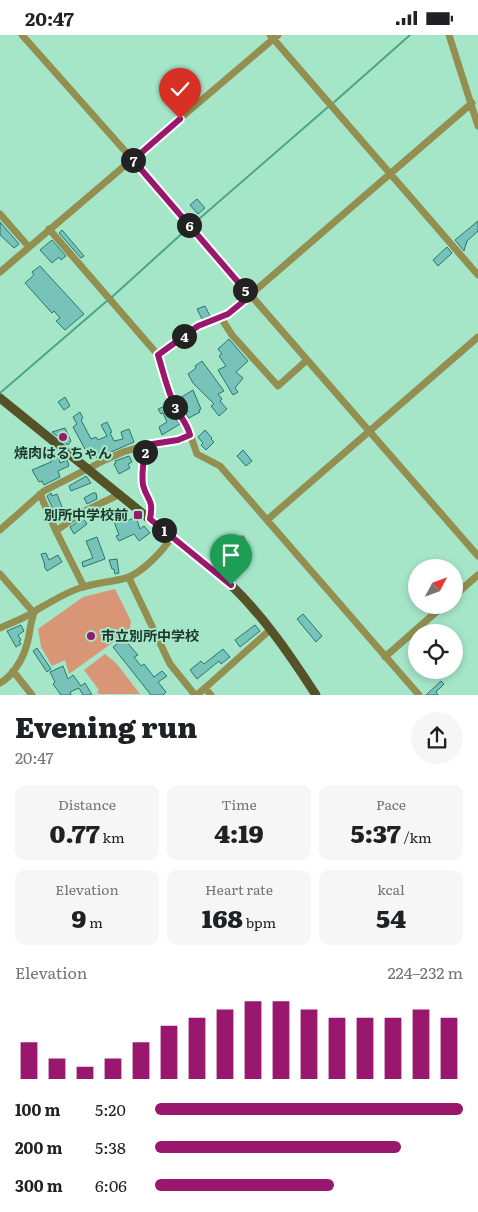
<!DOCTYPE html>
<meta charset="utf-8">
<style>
body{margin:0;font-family:Literata,"Noto Sans JP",serif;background:#f6f6f6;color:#202124;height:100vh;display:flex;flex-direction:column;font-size:19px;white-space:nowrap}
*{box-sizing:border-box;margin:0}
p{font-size:16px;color:#757577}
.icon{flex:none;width:28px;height:28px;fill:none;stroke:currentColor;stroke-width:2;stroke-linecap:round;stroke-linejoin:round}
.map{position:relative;height:660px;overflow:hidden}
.side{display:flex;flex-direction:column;background:#fff;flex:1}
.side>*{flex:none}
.needle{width:32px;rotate:49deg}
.tools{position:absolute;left:408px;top:524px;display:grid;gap:10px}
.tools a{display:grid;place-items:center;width:55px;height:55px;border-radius:50%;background:#fff;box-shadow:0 2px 8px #0003;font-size:25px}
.pin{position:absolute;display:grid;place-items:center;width:42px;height:42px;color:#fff;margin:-51px -21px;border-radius:50% 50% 50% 0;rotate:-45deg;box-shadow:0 0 5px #0007}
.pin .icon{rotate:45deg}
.km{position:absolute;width:25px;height:25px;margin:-12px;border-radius:50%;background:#222;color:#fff;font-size:14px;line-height:25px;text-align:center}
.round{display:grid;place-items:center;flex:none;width:52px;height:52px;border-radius:26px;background:#f6f6f6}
.overview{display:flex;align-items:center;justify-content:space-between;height:85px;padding:0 15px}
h1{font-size:28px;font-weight:800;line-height:38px}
.stats{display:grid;grid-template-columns:repeat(3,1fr);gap:8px;height:85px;padding:5px 15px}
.stats div{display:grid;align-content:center;border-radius:10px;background:#f6f6f6;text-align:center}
.stats b{font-size:25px;font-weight:800}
.stats small{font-size:14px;font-weight:400}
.stats p{font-size:14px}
.chart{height:140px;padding:10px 15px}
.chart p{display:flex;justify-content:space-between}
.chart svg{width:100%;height:90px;margin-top:5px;stroke:#99186e;stroke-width:6}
ul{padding:0 15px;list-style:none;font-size:16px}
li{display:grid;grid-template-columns:80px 60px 1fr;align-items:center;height:38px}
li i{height:12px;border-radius:6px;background:#99186e}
.status{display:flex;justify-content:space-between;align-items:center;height:35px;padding:0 25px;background:#fff;direction:ltr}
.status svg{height:14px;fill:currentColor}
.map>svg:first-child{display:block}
.green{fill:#d99677}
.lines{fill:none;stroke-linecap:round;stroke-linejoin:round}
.stream{stroke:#4ba684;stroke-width:2}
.building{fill:#77c2b9;stroke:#28776f}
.minor{stroke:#928f51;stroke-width:7}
.major{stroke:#545226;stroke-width:9}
.route-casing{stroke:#fff;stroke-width:10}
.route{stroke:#99186e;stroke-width:6}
.poi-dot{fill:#99186e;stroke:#a5e6c9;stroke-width:2}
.labels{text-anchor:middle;stroke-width:4;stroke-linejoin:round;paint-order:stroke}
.poi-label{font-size:14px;font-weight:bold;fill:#1c372c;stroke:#a5e6c9}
</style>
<div class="status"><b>20:47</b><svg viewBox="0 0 49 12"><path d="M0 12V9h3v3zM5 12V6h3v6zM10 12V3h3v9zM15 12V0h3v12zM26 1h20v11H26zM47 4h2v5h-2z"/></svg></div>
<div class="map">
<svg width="478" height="660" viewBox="0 0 478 660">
<rect width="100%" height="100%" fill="#a5e6c9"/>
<path class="green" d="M115,554l16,32 -1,9 -61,44 -4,-14 -13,6 -11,-19 -3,-18 45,-32z
M105,619l11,9 24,31h-41l-2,-2 2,-2 -15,-20z"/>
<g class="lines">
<path class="stream" d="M332,69l78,-69
M192,190l136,-118
M112,262l76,-69
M0,358l108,-93"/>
</g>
<path class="building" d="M197,164l8,9 -7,6 -8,-9z
M478,186v10l-11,10 -3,10 -9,-11z
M0,187l19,22 -5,4 -14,-13z
M62,195l22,26 -3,2 -22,-25z
M52,205l14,16 -5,4 -2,-3 -7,6 -12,-13z
M447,212l5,6 -14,13 -5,-6z
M40,231l44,48 -19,16 -9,-9 4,-3 -6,-7 -2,2 -27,-30 9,-8 -2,-3z
M205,271l5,10 -8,3 -5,-10z
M229,304l19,22 -12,11 7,6 -8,10 3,4 -5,3 -15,-25 8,-4 -7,-10 3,-2 -4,-5z
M202,326l22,30 -6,3 4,5 -2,2 7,8 -8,7 -8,-10 3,-2 -21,-21 -5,-9 8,-6 -1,-2z
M193,355l8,19 -2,1 1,2 -11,6 -3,-4 2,-3 -8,-13z
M65,362l5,9 -6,4 -6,-8z
M167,370l5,11h1l7,8 -18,11 -3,-8 8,-5 -4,-9 -2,1 -3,-5z
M80,377l3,6 -2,2 10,19 5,-2 2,3 9,-4 -6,-11 6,-3 5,10 -2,1 4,8 9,-2 -2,-7 8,-3 5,13 -37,16 -5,-9 -6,2 -13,-24 4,-3 -4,-7z
M65,393l6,13 -3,4 -16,-13z
M205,395l7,8 -1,1 3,3 -8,8 -5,-5 2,-2 -5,-6z
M243,415l9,11 -6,5 -9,-10z
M58,418l2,10 7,-3 2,6 -11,5 2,6 -16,8 -2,-4 -3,1 -7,-12 19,-8v-7z
M129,421l3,6 -4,2 2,4 -11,6 -5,-10 2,-1 -1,-2z
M86,441l5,7 -20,8 -2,-5z
M51,458l1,3 5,-2 9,23 -7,5 -12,-26z
M93,458h3l1,6 -10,5 -3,-6z
M122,477l5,9 9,-4 4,12 4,-3 6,7 -11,8 -5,-7 -15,7 -3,-5 3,-1 -7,-19z
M83,483l4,6 -13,10 -4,-7z
M97,502l8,22 -22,8 -1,-5 11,-4 -7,-17z
M46,518l3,7 9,-5 4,7 -15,9 -3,-5 1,-1 -4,-11z
M117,524l2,14 -4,1 -1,-5h-2l-3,-9z
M303,579l19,22 -6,6 -19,-23z
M21,590l3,6 -6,4 3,5 -2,1 2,3 -5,3 -9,-16z
M255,590l5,6 -20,16 -5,-7z
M124,604l14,16 -4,2 7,9 3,-2 10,13 8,-6 5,5 -9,6 8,10 -3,3h-12l-38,-48z
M37,613l14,21 -4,3 -14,-21z
M223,614l7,8 -9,7 -2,-3 -22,18 -7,-9 11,-9 3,3z
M63,631l5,13 5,-4 8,11 4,-3 7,12h-9l-4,-7 -9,4 1,3h-10l-8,-11 2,-2 -5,-10z
M441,646l3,3 -8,8 2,3h-12z"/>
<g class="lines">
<path class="minor" d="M22,0l111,125 345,396
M270,0l208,240
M449,0l29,91
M0,179l28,32
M49,194l109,126 13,43 4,11 11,14 11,31 23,12 199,229
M0,237l278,-237
M221,283l11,17 46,51 29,-26
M158,320l40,-29 30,-12 244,-211
M146,410c-2,13 -5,28 -3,40 4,17 11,13 7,34
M40,459l16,37 28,56
M267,485l211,-183
M0,495l44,-39 61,-31 18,-8 23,-7 32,-5 12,-5
M56,496l25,-18 39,-19
M211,532l31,-28
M0,539l34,39
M129,543l41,86 25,31
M454,561l24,-21
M0,593c9,-4 32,-13 38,-19 14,-7 28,-17 42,-21 15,-5 31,-6 46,-10 16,-5 38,-28 46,-42
M385,622l59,-52
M13,636l19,24
M0,648c13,-7 23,-24 27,-39 3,-10 3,-21 7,-31
M205,653l66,-59
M197,660l8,-7 6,7"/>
<path class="major" d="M0,363l231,187c34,33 59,70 85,110"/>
</g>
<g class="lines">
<g class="route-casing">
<path id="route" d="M180,84l-47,41 117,136 -22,18 -30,12 -40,29c5,16 9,34 16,49 5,13 12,16 16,31l-12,5 -32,5c-2,13 -5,28 -3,40 4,16 11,13 7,34l81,66"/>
</g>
<use href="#route" class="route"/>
</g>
<g class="poi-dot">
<circle cx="63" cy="402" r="5"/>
<rect x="133" y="475" width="10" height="10" rx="2.5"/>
<circle cx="91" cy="601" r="5"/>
</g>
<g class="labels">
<g class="poi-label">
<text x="63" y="423">焼肉はるちゃん</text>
<text x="128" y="485" text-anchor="end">別所中学校前</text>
<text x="101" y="606" text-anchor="start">市立別所中学校</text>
</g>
</g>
</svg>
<div class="tools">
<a><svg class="needle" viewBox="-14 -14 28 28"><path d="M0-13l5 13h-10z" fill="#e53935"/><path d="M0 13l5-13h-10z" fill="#757577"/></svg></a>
<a><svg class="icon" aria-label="locate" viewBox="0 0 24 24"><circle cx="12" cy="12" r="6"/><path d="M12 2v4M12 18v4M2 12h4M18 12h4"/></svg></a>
</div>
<div class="pin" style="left:231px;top:550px;background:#1e9e55"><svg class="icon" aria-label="arrive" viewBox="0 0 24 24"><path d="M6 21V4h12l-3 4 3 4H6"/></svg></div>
<div class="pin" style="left:180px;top:84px;background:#d93025"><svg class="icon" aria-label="check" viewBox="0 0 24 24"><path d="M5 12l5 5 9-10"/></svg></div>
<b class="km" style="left:164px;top:495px">1</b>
<b class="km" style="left:145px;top:417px">2</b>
<b class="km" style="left:175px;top:372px">3</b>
<b class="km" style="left:184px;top:301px">4</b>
<b class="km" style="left:245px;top:255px">5</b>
<b class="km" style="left:189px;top:190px">6</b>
<b class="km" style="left:133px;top:125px">7</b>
</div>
<section class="side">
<div class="overview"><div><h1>Evening run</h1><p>20:47</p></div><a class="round"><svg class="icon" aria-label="share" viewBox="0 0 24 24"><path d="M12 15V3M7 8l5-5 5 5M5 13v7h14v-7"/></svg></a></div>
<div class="stats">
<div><p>Distance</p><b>0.77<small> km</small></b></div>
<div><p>Time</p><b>4:19</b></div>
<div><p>Pace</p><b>5:37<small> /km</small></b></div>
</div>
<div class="stats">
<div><p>Elevation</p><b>9<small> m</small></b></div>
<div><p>Heart rate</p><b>168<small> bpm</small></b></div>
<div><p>kcal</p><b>54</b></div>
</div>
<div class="chart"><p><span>Elevation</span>224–232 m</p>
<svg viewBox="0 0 160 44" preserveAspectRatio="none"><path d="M5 44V26M15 44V34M25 44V38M35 44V34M45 44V26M55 44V18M65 44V14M75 44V10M85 44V6M95 44V6M105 44V10M115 44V14M125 44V14M135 44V14M145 44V10M155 44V14"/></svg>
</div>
<ul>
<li><b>100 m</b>5:20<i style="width:100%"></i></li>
<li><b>200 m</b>5:38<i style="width:80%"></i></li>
<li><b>300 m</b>6:06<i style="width:58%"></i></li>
</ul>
</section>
